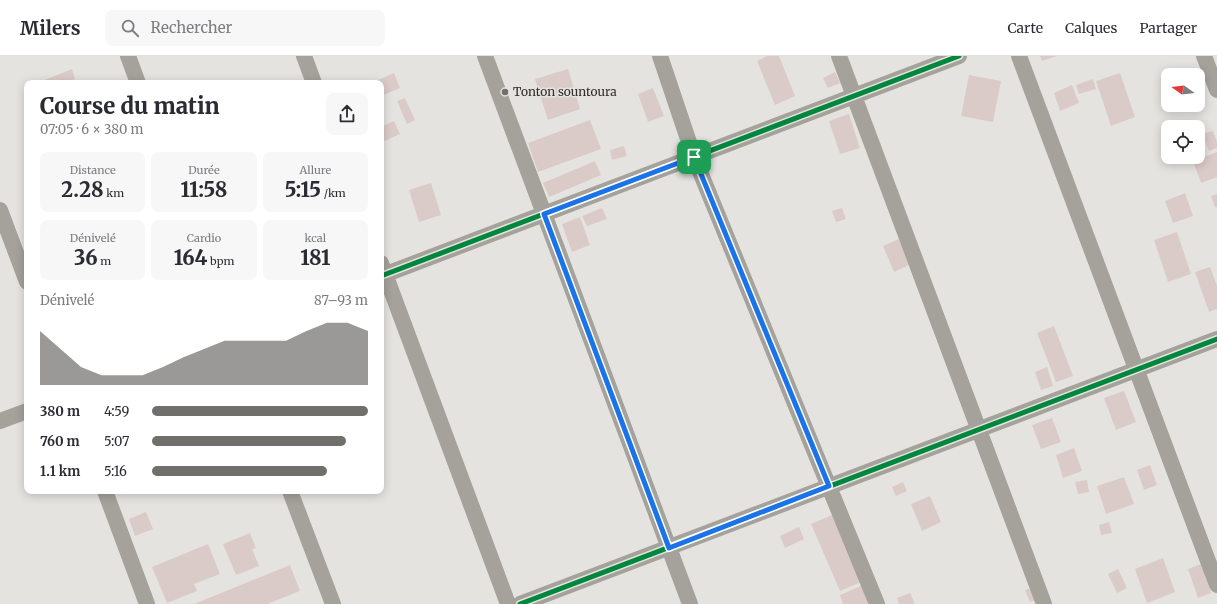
<!DOCTYPE html>
<html lang="fr">
<meta charset="utf-8">
<style>
body{margin:0;font-family:Merriweather,serif;background:#f7f7f7;color:#2b2b33;height:100vh;display:flex;flex-direction:column;font-size:15px;white-space:nowrap}
*{box-sizing:border-box;margin:0}
p{font-size:13px;color:#7c7c81}
.icon{flex:none;width:22px;height:22px;fill:none;stroke:currentColor;stroke-width:2;stroke-linecap:round;stroke-linejoin:round}
.map{position:relative;flex:1;overflow:hidden}
.panel{position:absolute;left:24px;top:24px;width:360px;height:414px;display:flex;flex-direction:column;background:#fff;border-radius:8px;box-shadow:0 2px 10px #0003}
.panel>*{flex:none}
.needle{width:26px;rotate:284deg}
.fabs{position:absolute;left:1161px;top:12px;display:grid;gap:8px}
.fabs a{display:grid;place-items:center;width:44px;height:44px;border-radius:8px;background:#fff;box-shadow:0 2px 10px #0003;font-size:20px}
.pin{position:absolute;display:grid;place-items:center;width:34px;height:34px;color:#fff;margin:-17px;border-radius:8px;box-shadow:0 2px 6px #0006}
.round{display:grid;place-items:center;flex:none;width:42px;height:42px;border-radius:8px;background:#f7f7f7}
.head{display:flex;align-items:center;justify-content:space-between;height:68px;padding:0 16px}
h1{font-size:22px;font-weight:800;line-height:30px}
.metrics{display:grid;grid-template-columns:repeat(3,1fr);gap:6px;height:68px;padding:4px 16px}
.metrics div{display:grid;align-content:center;border-radius:8px;background:#f7f7f7;text-align:center}
.metrics b{font-size:20px;font-weight:800}
.metrics small{font-size:11px;font-weight:400}
.metrics p{font-size:11px}
.chart{height:112px;padding:8px 16px}
.chart p{display:flex;justify-content:space-between}
.chart svg{width:100%;height:72px;margin-top:4px;fill:#706f6c;opacity:.7}
ul{padding:0 16px;list-style:none;font-size:13px}
li{display:grid;grid-template-columns:64px 48px 1fr;align-items:center;height:30px}
li i{height:10px;border-radius:5px;background:#706f6c}
header{display:flex;align-items:center;gap:24px;box-sizing:border-box;height:56px;padding:0 20px;background:#fff;border-bottom:1px solid #e1e1e2}
header strong{font-size:19px}
nav{display:flex;gap:22px;margin-inline-start:auto;font-size:14px}
.search{width:280px;height:36px;background:#f7f7f7;display:flex;align-items:center;gap:10px;box-sizing:border-box;padding:0 14px;border-radius:8px;color:#7c7c81;font-size:15px}
.map>svg:first-child{display:block}
.building{fill:#dbcbc8}
.lines{fill:none;stroke-linecap:round;stroke-linejoin:round}
.street{stroke:#a4a29a;stroke-width:16}
.cycleway-casing{stroke:#e6e3df;stroke-width:8}
.cycleway{stroke:#00873e;stroke-width:5}
.route-casing{stroke:#fff;stroke-width:8}
.route{stroke:#1a73e8;stroke-width:5}
.poi-dot{fill:#706f6c;stroke:#e6e3df;stroke-width:1.5}
.labels{text-anchor:middle;stroke-width:3;stroke-linejoin:round;paint-order:stroke}
.poi-label{font-size:12px;fill:#31302e;stroke:#e6e3df;text-anchor:start}
</style>
<header>
<strong>Milers</strong>
<div class="search"><svg class="icon" aria-label="search" viewBox="0 0 24 24"><circle cx="10" cy="10" r="6"/><path d="M15 15l6 6"/></svg>Rechercher</div>
<nav><a>Carte</a><a>Calques</a><a>Partager</a></nav>
</header>
<div class="map">
<svg width="1217" height="548" viewBox="0 0 1217 548">
<rect width="100%" height="100%" fill="#e5e3e0"/>
<path class="building" d="M767,0h12l16,40 -20,9 -18,-44z
M1040,0h17l-15,5z
M72,13l3,10 -11,4h-27z
M568,13l12,40 -32,11 -13,-41z
M835,16l5,11 -12,5 -5,-10z
M394,17l6,15 -19,8v-13h-10z
M1120,17l15,44 -24,9 -15,-45z
M969,19l32,6 -8,41 -32,-6z
M1093,23l3,10 -17,5 -3,-9z
M1072,29l7,18 -19,8 -6,-18z
M653,32l11,28 -16,6 -10,-28z
M405,42l10,22 -8,4 -10,-23z
M849,58l11,34 -20,6 -11,-33z
M590,64l11,29 -63,23 -10,-29z
M394,65l6,13 -15,7 -4,-8v-6z
M1213,75l4,11v6l-8,3 -7,-17z
M624,90l3,10 -15,4 -2,-10z
M1217,96v25l-16,6 -8,-22z
M595,105l6,14 -52,22 -6,-14z
M431,127l10,32 -22,7 -10,-32z
M1185,137l8,23 -20,7 -8,-22z
M1217,138v13h-2l-4,-11z
M602,152l5,11 -20,7 -5,-10z
M842,152l4,11 -10,3 -4,-11z
M580,161l10,28 -18,7 -10,-28z
M1177,176l14,42 -23,8 -14,-42z
M899,183l10,26 -15,7 -11,-26z
M1210,211l7,19v23l-8,3 -14,-40z
M1054,270l19,50 -17,6 -19,-49z
M1047,311l6,19 -12,4 -6,-18z
M1124,335l12,31 -20,8 -12,-32z
M1052,362l9,24 -20,7 -9,-24z
M1074,392l8,23 -19,7 -7,-23z
M1150,409l7,20 -13,5 -7,-20z
M1124,421l10,27 -28,10 -9,-28z
M1087,424l2,12 -11,2 -3,-12z
M903,426l4,9 -11,5 -4,-9z
M930,440l11,26 -19,9 -11,-27z
M146,456l7,17 -18,7 -6,-17z
M832,459l29,67 -21,9 -29,-67z
M1109,466l3,11 -11,2 -2,-10z
M799,471l5,12 -19,9 -5,-12z
M250,477l6,15 -4,1 7,17 -23,9 -13,-31z
M208,488l12,30 -26,10 3,7 -30,12 -15,-36z
M1163,502l12,34 -28,11 -12,-34z
M1201,508l10,29 -13,5 -10,-29z
M290,509l10,26 -33,13h-73z
M1118,513l9,19 -10,5 -9,-19z
M863,529l7,19h-27l-3,-9z
M1034,531l4,12 -8,3 -5,-12z
M910,537l5,11h-16l-2,-6z"/>
<g class="lines">
<path class="street" d="M128,0l10,27
M304,0l10,27
M485,0l205,548
M660,0l34,101 183,447
M839,0l205,548
M1019,0l198,529
M1204,0l13,34
M0,154l27,72
M381,207l127,341
M381,220l578,-220
M0,365l27,-10
M105,435l42,113
M290,435l43,113
M520,548l697,-265"/>
<g class="cycleway-casing">
<path id="cycleway" d="M381,220l578,-220
M520,548l697,-265"/>
</g>
<use href="#cycleway" class="cycleway"/>
</g>
<g class="lines">
<g class="route-casing">
<path id="route" d="M694,101l135,329 -160,62 -125,-334z"/>
</g>
<use href="#route" class="route"/>
</g>
<circle class="poi-dot" cx="505" cy="36" r="4"/>
<g class="labels">
<g class="poi-label">
<text x="513" y="40">Tonton sountoura</text>
</g>
</g>
</svg>
<div class="fabs">
<a><svg class="needle" viewBox="-14 -14 28 28"><path d="M0-13l5 13h-10z" fill="#e53935"/><path d="M0 13l5-13h-10z" fill="#7c7c81"/></svg></a>
<a><svg class="icon" aria-label="locate" viewBox="0 0 24 24"><circle cx="12" cy="12" r="6"/><path d="M12 2v4M12 18v4M2 12h4M18 12h4"/></svg></a>
</div>
<div class="pin" style="left:694px;top:101px;background:#1e9e55"><svg class="icon" aria-label="arrive" viewBox="0 0 24 24"><path d="M6 21V4h12l-3 4 3 4H6"/></svg></div>
<section class="panel">
<div class="head"><div><h1>Course du matin</h1><p>07:05 · 6 × 380 m</p></div><a class="round"><svg class="icon" aria-label="share" viewBox="0 0 24 24"><path d="M12 15V3M7 8l5-5 5 5M5 13v7h14v-7"/></svg></a></div>
<div class="metrics">
<div><p>Distance</p><b>2.28<small> km</small></b></div>
<div><p>Durée</p><b>11:58</b></div>
<div><p>Allure</p><b>5:15<small> /km</small></b></div>
</div>
<div class="metrics">
<div><p>Dénivelé</p><b>36<small> m</small></b></div>
<div><p>Cardio</p><b>164<small> bpm</small></b></div>
<div><p>kcal</p><b>181</b></div>
</div>
<div class="chart"><p><span>Dénivelé</span>87–93 m</p>
<svg viewBox="0 0 160 44" preserveAspectRatio="none"><path d="M0 44V11L10 22L20 33L30 38L40 38L50 38L60 33L70 27L80 22L90 17L100 17L110 17L120 17L130 11L140 6L150 6L160 11V44z"/></svg>
</div>
<ul>
<li><b>380 m</b>4:59<i style="width:100%"></i></li>
<li><b>760 m</b>5:07<i style="width:90%"></i></li>
<li><b>1.1 km</b>5:16<i style="width:81%"></i></li>
</ul>
</section>
</div>
